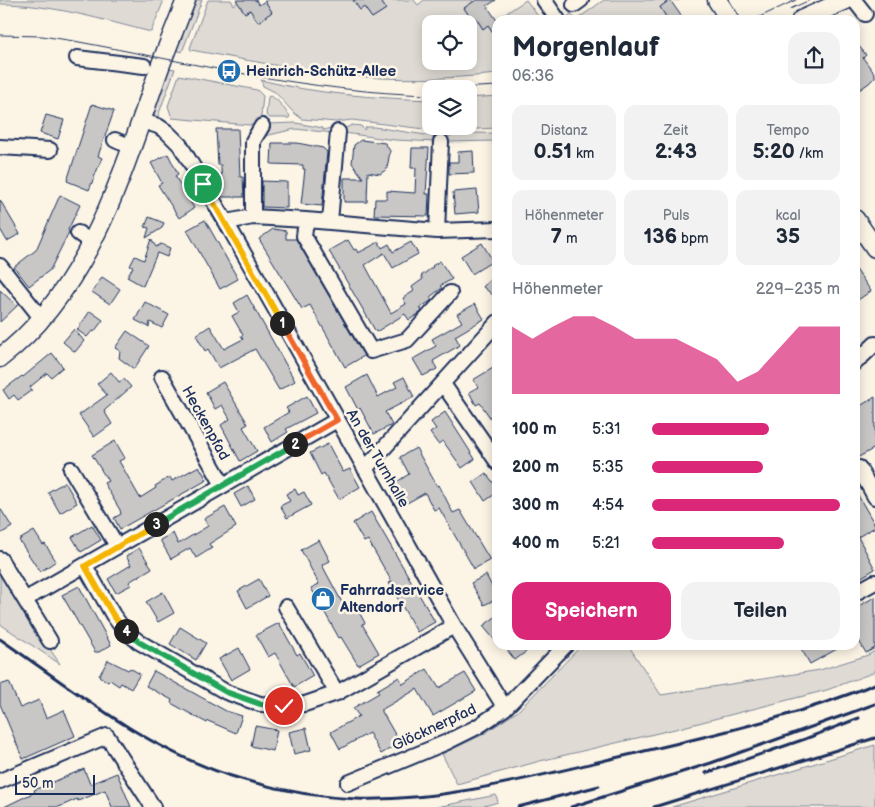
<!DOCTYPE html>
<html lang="de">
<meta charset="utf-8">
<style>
body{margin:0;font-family:"Balsamiq Sans",sans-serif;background:#f2f2f3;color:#1f2937;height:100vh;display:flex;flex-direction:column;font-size:19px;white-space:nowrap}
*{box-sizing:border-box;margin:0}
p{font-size:16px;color:#747a83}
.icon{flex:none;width:28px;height:28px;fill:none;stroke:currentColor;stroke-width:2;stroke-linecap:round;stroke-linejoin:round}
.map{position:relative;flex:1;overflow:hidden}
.sheet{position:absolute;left:492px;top:15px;width:368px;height:635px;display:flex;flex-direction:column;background:#fff;border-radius:15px;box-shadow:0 2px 12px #0003}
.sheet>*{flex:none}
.fabs{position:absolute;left:422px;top:15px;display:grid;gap:10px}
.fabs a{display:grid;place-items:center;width:55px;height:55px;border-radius:10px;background:#fff;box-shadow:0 2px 12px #0003;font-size:25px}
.scale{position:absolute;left:15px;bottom:12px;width:80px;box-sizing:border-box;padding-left:5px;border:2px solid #1b2f5e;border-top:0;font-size:14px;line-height:18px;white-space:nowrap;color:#1b2f5e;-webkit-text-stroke:4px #fcf5e5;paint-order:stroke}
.pin{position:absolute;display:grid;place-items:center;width:42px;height:42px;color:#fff;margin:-21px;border:2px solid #fff;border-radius:50%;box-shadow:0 1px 5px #0007}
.km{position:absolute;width:25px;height:25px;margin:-12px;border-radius:50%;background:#222;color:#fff;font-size:14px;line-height:25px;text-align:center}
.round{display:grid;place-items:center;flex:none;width:52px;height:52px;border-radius:15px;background:#f2f2f3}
.summary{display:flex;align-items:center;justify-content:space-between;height:85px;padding:0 20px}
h1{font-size:28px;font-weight:600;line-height:38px}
.stats{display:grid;grid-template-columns:repeat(3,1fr);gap:8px;height:85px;padding:5px 20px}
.stats div{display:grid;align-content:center;border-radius:12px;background:#f2f2f3;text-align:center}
.stats b{font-size:21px;font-weight:600}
.stats small{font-size:14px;font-weight:400}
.stats p{font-size:14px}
.chart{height:140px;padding:10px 20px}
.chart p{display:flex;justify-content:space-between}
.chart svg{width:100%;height:90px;margin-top:5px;fill:#db2777;opacity:.7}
.button{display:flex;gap:10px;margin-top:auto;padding:10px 20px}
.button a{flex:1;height:58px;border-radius:15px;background:#db2777;color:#fff;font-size:20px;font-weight:600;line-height:58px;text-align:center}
.button a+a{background:#f2f2f3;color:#1f2937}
ul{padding:0 20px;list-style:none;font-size:16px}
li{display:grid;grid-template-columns:80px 60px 1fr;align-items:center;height:38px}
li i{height:12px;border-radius:6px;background:#db2777}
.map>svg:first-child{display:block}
.green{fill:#dfdbd4;stroke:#7d8599;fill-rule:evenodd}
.building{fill:#c8c7c6;stroke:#1b2f5e}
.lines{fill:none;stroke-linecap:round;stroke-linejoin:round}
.minor-casing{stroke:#1b2f5e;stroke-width:18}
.major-casing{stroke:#1b2f5e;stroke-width:21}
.minor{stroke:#fcf5e5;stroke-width:14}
.major{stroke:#fcf5e5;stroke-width:18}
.tram{stroke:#1b2f5e;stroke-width:1}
.rail{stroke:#1b2f5e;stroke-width:3}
.split-1-casing{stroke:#fff;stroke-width:10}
.split-2-casing{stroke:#fff;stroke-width:10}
.split-3-casing{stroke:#fff;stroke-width:10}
.split-4-casing{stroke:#fff;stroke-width:10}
.split-5-casing{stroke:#fff;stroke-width:10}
.split-1{stroke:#f5b400;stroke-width:6}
.split-2{stroke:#f0652b;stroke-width:6}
.split-3{stroke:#22a559;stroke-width:6}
.split-4{stroke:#f5b400;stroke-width:6}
.split-5{stroke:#22a559;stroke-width:6}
.labels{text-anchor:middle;stroke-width:5;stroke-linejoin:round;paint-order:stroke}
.poi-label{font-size:15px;font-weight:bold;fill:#1b2f5e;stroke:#fcf5e5;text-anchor:start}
.street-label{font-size:15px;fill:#1b2f5e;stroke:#fcf5e5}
</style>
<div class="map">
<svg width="875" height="807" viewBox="0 0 875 807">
<rect width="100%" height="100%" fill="#fcf5e5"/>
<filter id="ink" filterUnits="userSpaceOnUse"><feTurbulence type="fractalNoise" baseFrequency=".02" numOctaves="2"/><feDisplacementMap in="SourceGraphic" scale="10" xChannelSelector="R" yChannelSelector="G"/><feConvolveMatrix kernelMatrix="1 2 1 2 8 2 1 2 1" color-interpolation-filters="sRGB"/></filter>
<g filter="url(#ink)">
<path class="green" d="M0,0h164l-13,32c-48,-12 -100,-28 -151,-28z
M194,0h8l-20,52 -6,-2z
M208,0h23l3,5 4,-3 7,11 5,-3 8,12 14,-10 -7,-11 2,-1h86l7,10 4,-3 8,11 14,-9 -6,-9h34l4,5 6,-5h48l1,2 -9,6 8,12 4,-2 7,11 5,-4 7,11 2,-1v39c-50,5 -101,7 -152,1 -51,-5 -103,-16 -154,-25l-1,-2zM431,24h38v37h-38z
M526,0l15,20h-37l-2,-4z
M604,0h76h-10l-10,7 8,13h-101l-1,-2 5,-4 5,6z
M168,68l7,1 -18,50 -4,-7z
M179,75l78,15 6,6 -3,30 -88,-8 -4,-12z
M261,80c54,14 115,18 170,20v26h38v-28l28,-2v32l-57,3 -88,-11 -16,2 -34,-3 -9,-7 -18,-20 -12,-6z
M270,96l7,4 13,16 -1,2h-19l-4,-3 2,-18z
M296,123l27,5v2l8,-2 3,5 -39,-4 -30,7 -1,-10 3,-2z
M352,125l9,1 3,4 2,-3h8l58,9 6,6 -43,-2 -51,-7 -2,-3z
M497,133v8l-53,1 1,-4c15,-7 36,-4 52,-5z
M0,575l60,89 -60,-40z
M582,645h46l33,50 159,-25 48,-15 7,-4v21l-48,18 -152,39 -135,32 -83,23 -15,-30 40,-19 36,-24z
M875,745v62h-203z
M496,795l2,7 -17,5h-44z"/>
<path class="building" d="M236,0h20l3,5 6,-4 7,11 -14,10 -8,-12 -5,3z
M353,0h27l6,9 -14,9 -8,-11 -4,3z
M476,0h20l-9,6 11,16v17l-10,-14 -5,4 -7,-11 -4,2 -8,-12z
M670,0l14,20h-16l-8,-13z
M855,41l11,14 -3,3 12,16v3l-6,6 -14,10z
M92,104l22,7 -16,45 4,2 -13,32 -22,-9z
M46,115l18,5 -6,19 -18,-6z
M216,129h22l2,48h3l1,20h-22l-1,-32h-3z
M361,140l24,3 5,8 -3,18 -7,5 -12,-2 -1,30h-23v-24h19l-11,-15 2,-18z
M272,143h25l26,5 4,4 -5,54 -21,-2 4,-35h-2v-4l-32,-1z
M412,148h17l-3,46h3l-1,22 -54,-1 1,-16h12v-8l28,2 1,-25h-5z
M473,151l1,22 -25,1v-12h9v-10z
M168,154l10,20 -3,2 19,32 -15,10 -21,-33 4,-2 -11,-20z
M262,181l25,1v26l-25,-1z
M477,190l2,22 -24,2 -2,-22z
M60,195l20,10 -12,25 1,2 -19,38 -21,16 -15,-19 22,-17z
M0,200l20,34 -13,7 -7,-12z
M149,217l15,6 -2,5 -16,10 3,-10 -4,-1z
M205,220l33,59 -18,10 -33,-59z
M273,229l13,2v8h10l68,117 -19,11 -35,-62 -8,4 -43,-70z
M151,239l5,8 5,-3 9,4 -3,9 -10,-4 -14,33 -16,-9 6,-10 -3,-1 5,-10 9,4z
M348,240l6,10 2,-1 2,4 21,-11 3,6 7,-4 4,8 18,-10 7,12 -25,14 -9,-15 -19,12 26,48 15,-9 -3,-6 11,-7 -2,-4 11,-8 -2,-3 12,-9 -1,-1 8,-5 12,18 -12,7 2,2 -12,9 2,3 -12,8 2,3 -2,2 -11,7 -4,-6 -29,18 -47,-81z
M482,243l11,18 -21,13 -11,-18z
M855,268l16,23 -16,11z
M498,270v29l-15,-12z
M102,277l18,12 -10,15 -18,-12z
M0,290l17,16 -17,16z
M247,295l48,86 -16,9 -24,-41 -36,19 -11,-19 -3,2 -9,-16 14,-9 14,23 19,-10 -2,-3 2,-1 -11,-19 7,-4 -5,-9z
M145,302l24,13 -7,13 -12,-6 -1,5 -14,-7z
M475,304l9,15 -29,17 5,9 -27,16 4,8 -14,7 -10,-17 23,-13 -4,-7 30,-17 -5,-8z
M90,311l13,9 -9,12 -2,-1 -5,6 -10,-7z
M74,329l10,12 -9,11 -12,-10z
M127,331l22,15 -15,23 -15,-11 1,-7 -5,-3z
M52,353l11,14 -12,10 -4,-4 -17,14 2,3 -14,10 -4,-5 -5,4 -6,-9 19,-14 1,1z
M498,365v64l-18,-26 -4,2 -7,-13 9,-5 -5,-7z
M111,372l8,10 5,-3 7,8 -27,24 8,13 -18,13 -15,-22 28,-20 -10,-11z
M367,375l11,22 19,-10 -3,-5 10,-5 10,20 -29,15 7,13 -18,9 -14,-26 -2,2 -12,-23z
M223,382l25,42 -5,3 14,24 -17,10 -19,-36 9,-6 -8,-14 -7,4 -9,-17z
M307,396l9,17 -30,16 2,3 -16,10 -8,-15 25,-15 -3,-4z
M875,397v51l-20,11v-50z
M445,412l30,47 -13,9 -19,-27 -5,3 -8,-11 6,-4 -5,-7z
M115,441l10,17 -6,3 21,37 16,-10 -1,-2 15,-9 2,4 27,-15 8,14 -87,49 -6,-11 7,-4 -1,-4 -16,-27 4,-2 -16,-26z
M328,444l15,28 7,-3 10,18 -21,12 -15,-26 -3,2 -11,-22z
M416,448l21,38 2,-1 14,28 7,-3 30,50 -16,9 -35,-61 -5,2 -9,-17 -18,10 -12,-20 14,-9 -9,-17z
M486,473l12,16v3l-13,9 -12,-19z
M65,482l12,21 -17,10 -12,-21z
M248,486l7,13 -14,8 -7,-13z
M295,489l3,6 6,-3 7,13 -24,13 -7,-12 10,-5 -4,-7z
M855,490l20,35v2l-17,10 17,32 -20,12z
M225,507l11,20 -27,17 3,4 -16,10 -6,-10 -19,11 -11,-19 13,-7 5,11 30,-18 -4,-7z
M0,508l12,19 -12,7z
M371,512l64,110 -18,10 -28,-49 3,-1 -24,-42 -4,2 -11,-19z
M92,525l9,15 -20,12 -9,-15z
M34,531l9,14 2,-1 11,17 -16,11 -21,-32z
M319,540l11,21 -8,4 23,43 9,-5 11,20 -3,1 17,29 -21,12 -17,-28 -2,1 -28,-50 8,-4 -18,-34z
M139,548l13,20 -23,14 2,3 -15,8 -8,-14 23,-14 -5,-9z
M486,575l12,23 -14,7 -13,-22z
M259,579l9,17 -21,12 -9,-17z
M79,586l32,59 -12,7h-4l-33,-57z
M163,592l11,21 -16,9 -12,-20z
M875,597v51l-9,5 -11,-19v-26z
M498,615v29l-15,-18z
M279,623l18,32 3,-2 13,23 -19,11 -19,-34 -7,4 -12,-22z
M180,627l26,16 -10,17 -26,-16z
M503,645h32l-20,15z
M799,645h45l-34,19z
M239,648l11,21 -19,11 -12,-21z
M108,660l20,10 2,-2 10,6 -9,15 -10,-6 -2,3 -9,-6 -2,2 -9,-6z
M427,669l12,19 26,-15 11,18 -43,25 -16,-27 -36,21 19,33 -19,11 -12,-21 -29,16 -9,-17 28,-16 -6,-8 26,-15 -2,-3 22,-13 4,7z
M154,671l72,40 16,5 -6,17 -28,-12 -1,2 -36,-20 1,-3 -26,-14z
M9,682l11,26 19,-8 7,18 18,-8 11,26 -52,23 -23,-55v-19z
M255,726l22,4 -4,21 -22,-5z
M306,728l5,22 -17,4 -5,-22z
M84,769l6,15 27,-11 14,34h-19l-7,-17 -27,11 -1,-2 -18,8h-55l31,-15 -1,-2z"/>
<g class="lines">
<g class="minor-casing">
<path id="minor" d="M544,0l14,20
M854,0l11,14
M574,5l7,-5
M77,58l67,8
M142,121l16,5 9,6 13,13 46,77 228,404 51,82
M115,140l17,7
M0,147l50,3
M253,217v-76l9,-15
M306,220l-2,16 67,115 36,-11 43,-47
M330,221l8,-89
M226,222l27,-5 53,3 131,11 61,-2
M437,231l4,-89
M78,233l13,9
M0,266l42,53
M855,363l20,-19
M162,377l61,108
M443,384l55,79
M859,468l16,29
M71,469l46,77
M365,469l133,-147
M0,559l50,82
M85,566l28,49 11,15 15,12 87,50 34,12 24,1 21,-1 32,-11 117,-67
M855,593l20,-11
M26,599l311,-179
M286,607l51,86
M0,781l107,-45 46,71
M348,783l99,-41 30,-15 28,-19 61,-63"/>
</g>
<g class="major-casing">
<path id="major" d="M717,0l13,20
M801,20l45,-20
M855,219l20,29
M0,358c91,-69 124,-191 161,-294 8,-22 17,-43 25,-64"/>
</g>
<use href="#minor" class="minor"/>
<use href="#major" class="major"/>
<path class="tram" d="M790,9l20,-9
M753,20l43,-20
M0,35l42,1 32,5c119,22 235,51 357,54
M439,89l59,-3"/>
<path class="rail" d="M0,639c71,49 145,109 228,136 41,13 85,22 128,24 92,3 183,-24 272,-44 84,-20 167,-38 247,-71
M706,773l99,-34 54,-21
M518,807l81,-21
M571,807l140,-44 164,-59
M654,807l221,-69"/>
</g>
</g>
<g class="lines" filter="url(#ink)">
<g class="split-1-casing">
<path id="split-1" d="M203,184l79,139"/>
</g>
<g class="split-2-casing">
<path id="split-2" d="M282,323l55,97 -42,24"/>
</g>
<g class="split-3-casing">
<path id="split-3" d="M156,524l139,-80"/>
</g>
<g class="split-4-casing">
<path id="split-4" d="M126,631l-13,-16 -28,-49 71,-42"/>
</g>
<g class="split-5-casing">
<path id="split-5" d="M126,631l13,11 87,50 34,12 24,2"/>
</g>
<use href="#split-1" class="split-1"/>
<use href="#split-2" class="split-2"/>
<use href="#split-3" class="split-3"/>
<use href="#split-4" class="split-4"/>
<use href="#split-5" class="split-5"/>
</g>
<defs>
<g id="bus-disc" transform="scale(1.25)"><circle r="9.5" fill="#1f6fb2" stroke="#fcf5e5"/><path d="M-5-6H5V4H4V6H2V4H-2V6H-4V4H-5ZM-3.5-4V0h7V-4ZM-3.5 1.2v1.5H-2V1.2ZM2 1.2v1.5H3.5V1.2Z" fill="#fff"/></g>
<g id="shop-disc" transform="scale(1.25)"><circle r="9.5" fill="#1f6fb2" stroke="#fcf5e5"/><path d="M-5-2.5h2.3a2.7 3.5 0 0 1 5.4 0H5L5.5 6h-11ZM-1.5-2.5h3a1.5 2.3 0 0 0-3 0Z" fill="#fff"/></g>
</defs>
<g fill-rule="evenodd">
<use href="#bus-disc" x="229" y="71"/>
<use href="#shop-disc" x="323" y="599"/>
</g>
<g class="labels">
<g class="poi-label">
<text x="246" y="76">Heinrich-Schütz-Allee</text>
<text x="340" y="595">Fahrradservice<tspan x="340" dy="17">Altendorf</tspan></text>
</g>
<g class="street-label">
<text transform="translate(206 423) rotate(61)" y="5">Heckenpfad</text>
<text transform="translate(378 458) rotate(60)" y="5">An der Turnhalle</text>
<text transform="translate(434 727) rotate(-25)" y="5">Glöcknerpfad</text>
</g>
</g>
</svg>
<div class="fabs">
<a><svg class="icon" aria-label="locate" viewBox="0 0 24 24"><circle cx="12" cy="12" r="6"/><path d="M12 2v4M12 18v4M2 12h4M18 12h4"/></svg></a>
<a><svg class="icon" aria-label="layers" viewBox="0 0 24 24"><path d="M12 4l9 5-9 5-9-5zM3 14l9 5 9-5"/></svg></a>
</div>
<div class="scale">50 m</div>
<div class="pin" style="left:203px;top:184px;background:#1e9e55"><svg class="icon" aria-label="arrive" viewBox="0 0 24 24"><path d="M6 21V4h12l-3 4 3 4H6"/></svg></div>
<div class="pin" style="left:284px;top:706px;background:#d93025"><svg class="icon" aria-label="check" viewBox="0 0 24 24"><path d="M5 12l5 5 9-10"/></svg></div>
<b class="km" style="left:282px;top:323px">1</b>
<b class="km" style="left:295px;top:444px">2</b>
<b class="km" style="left:156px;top:524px">3</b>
<b class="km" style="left:126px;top:631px">4</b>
<section class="sheet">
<div class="summary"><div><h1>Morgenlauf</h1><p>06:36</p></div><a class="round"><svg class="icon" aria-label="share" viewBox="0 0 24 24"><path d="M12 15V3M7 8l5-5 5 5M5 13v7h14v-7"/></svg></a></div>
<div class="stats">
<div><p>Distanz</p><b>0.51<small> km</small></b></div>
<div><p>Zeit</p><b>2:43</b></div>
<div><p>Tempo</p><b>5:20<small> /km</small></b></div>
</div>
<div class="stats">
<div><p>Höhenmeter</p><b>7<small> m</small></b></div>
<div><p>Puls</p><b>136<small> bpm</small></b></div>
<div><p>kcal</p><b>35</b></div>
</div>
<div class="chart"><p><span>Höhenmeter</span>229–235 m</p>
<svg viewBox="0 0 160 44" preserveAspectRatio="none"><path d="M0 44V11L10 17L20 11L30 6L40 6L50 11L60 17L70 17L80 17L90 22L100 27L110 38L120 33L130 22L140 11L150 11L160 11V44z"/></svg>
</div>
<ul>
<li><b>100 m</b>5:31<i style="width:62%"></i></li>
<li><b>200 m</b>5:35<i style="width:59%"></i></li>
<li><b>300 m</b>4:54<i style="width:100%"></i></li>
<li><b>400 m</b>5:21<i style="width:70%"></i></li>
</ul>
<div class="button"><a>Speichern</a><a>Teilen</a></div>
</section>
</div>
